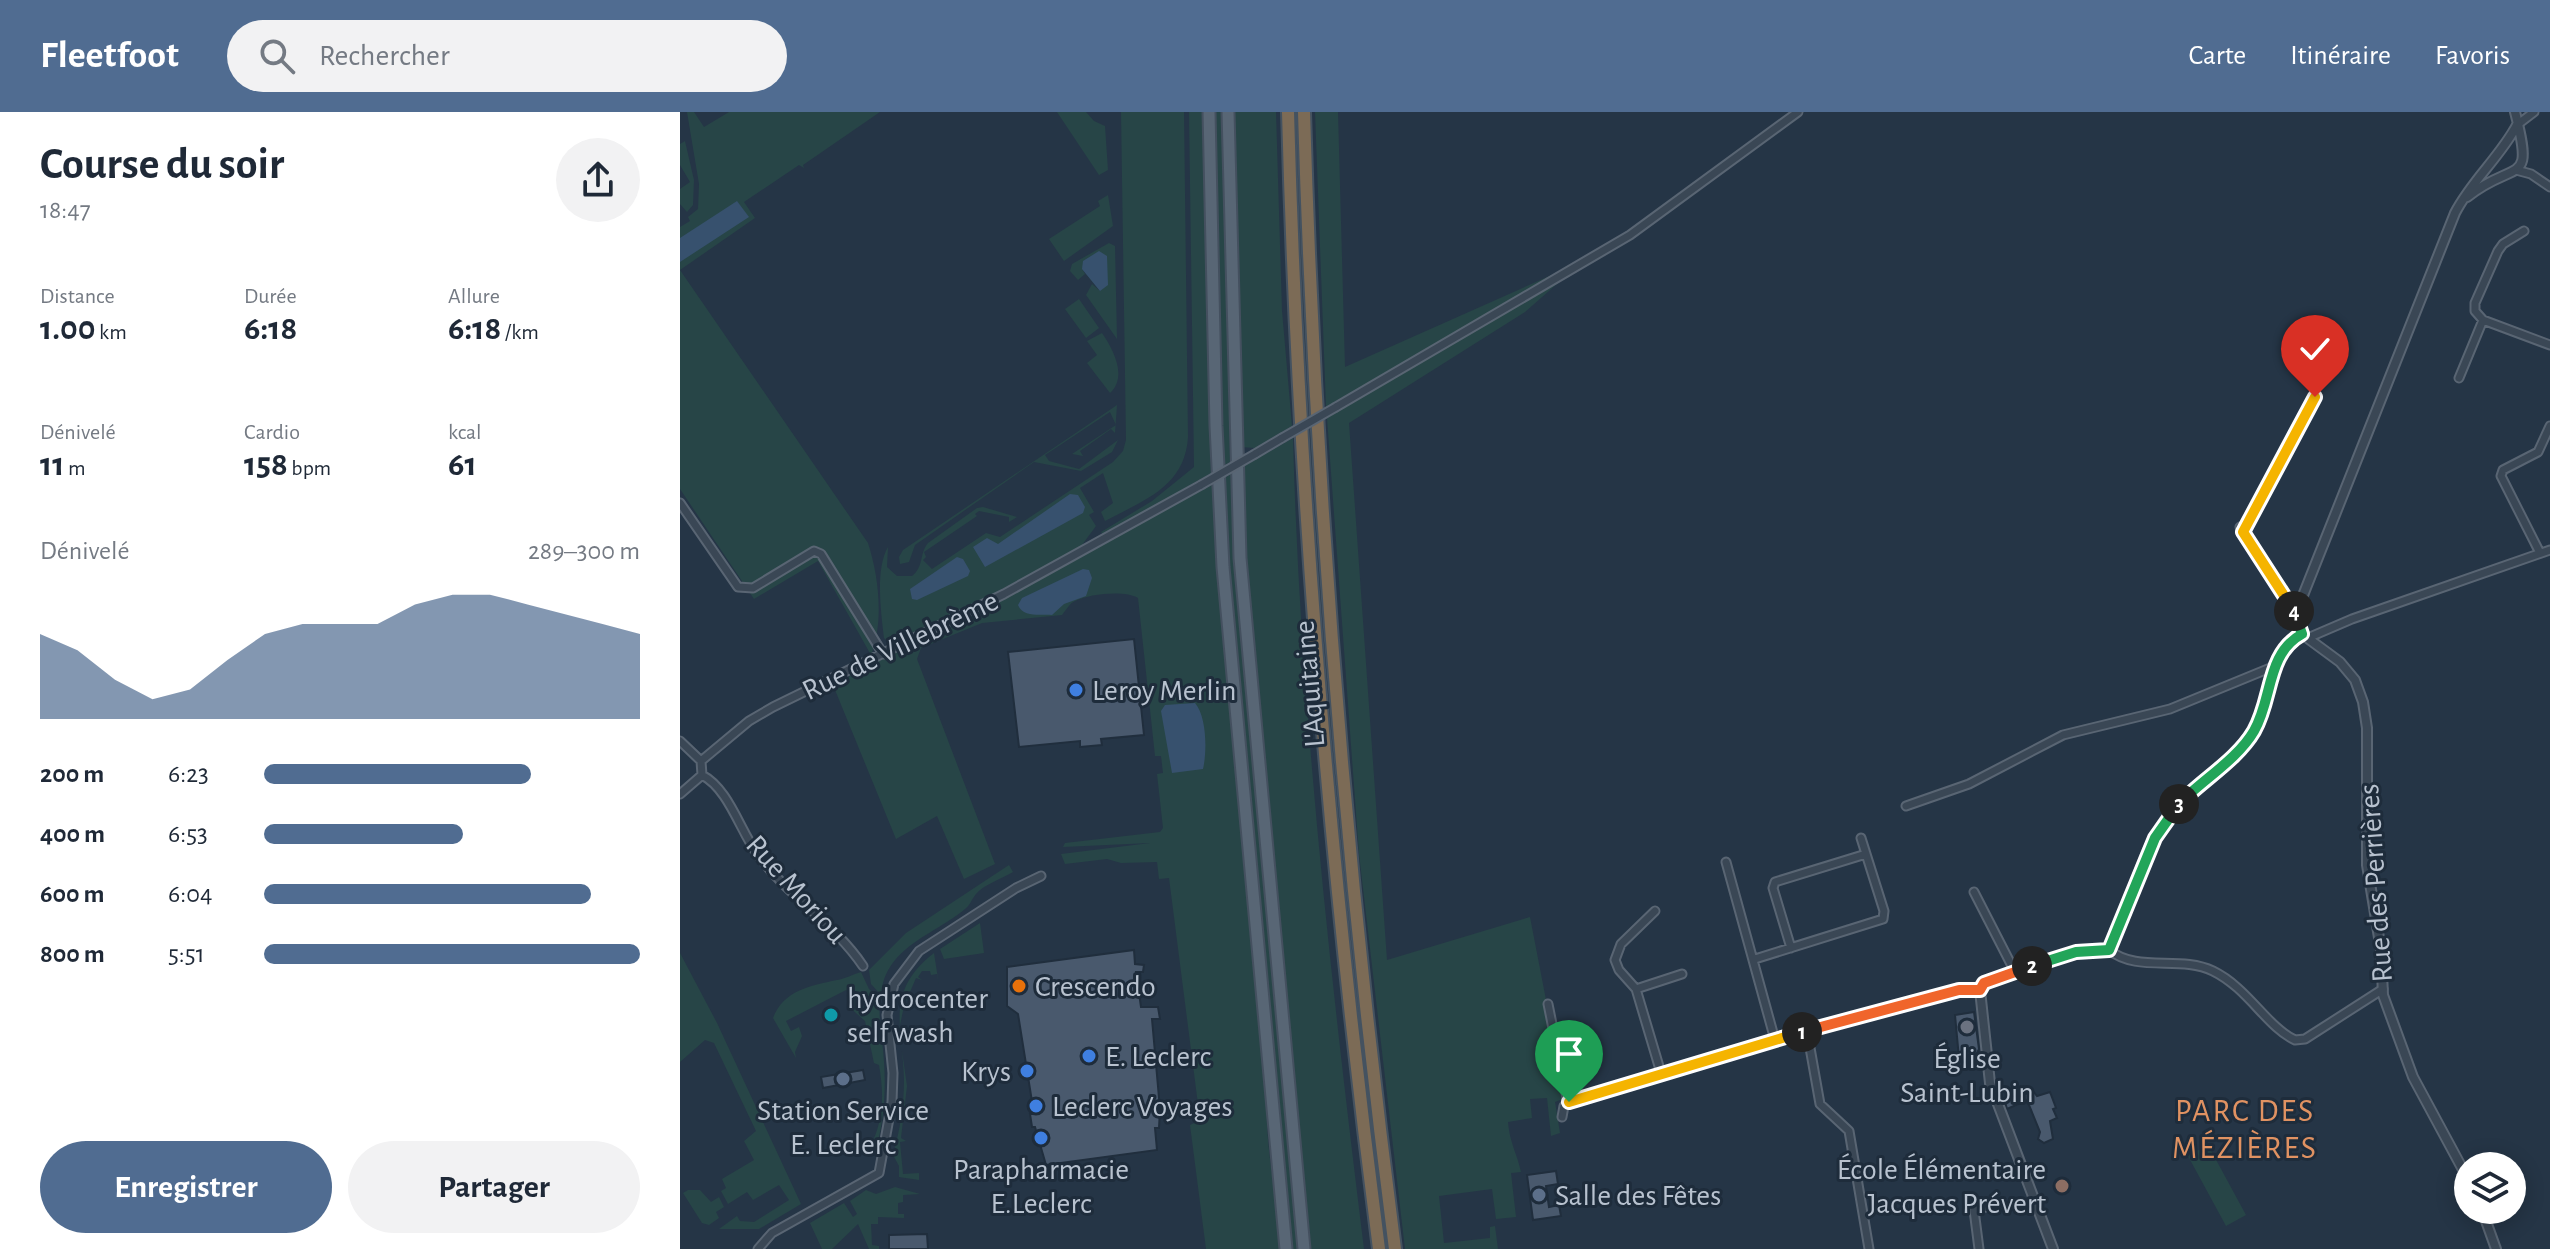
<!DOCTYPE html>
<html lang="fr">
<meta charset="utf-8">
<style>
body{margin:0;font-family:"Alegreya Sans",sans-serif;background:#f2f2f3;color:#1f2937;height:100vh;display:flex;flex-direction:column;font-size:30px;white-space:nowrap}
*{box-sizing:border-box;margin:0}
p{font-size:26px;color:#747a83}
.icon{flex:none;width:44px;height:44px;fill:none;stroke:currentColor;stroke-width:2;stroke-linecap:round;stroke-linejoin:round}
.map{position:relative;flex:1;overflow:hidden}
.details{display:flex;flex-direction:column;background:#fff;width:680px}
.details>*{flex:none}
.buttons{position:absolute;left:1774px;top:1040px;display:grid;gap:16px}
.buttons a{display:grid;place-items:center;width:72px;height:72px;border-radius:50%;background:#fff;box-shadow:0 4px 20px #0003;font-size:40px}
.pin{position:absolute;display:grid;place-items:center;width:68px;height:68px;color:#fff;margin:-82px -34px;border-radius:50% 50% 50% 0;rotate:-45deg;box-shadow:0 0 8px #0007}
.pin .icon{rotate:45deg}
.km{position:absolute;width:40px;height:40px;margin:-20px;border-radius:50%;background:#222;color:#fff;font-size:22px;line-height:40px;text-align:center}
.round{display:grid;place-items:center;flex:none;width:84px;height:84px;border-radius:42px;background:#f2f2f3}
.overview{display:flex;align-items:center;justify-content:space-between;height:136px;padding:0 40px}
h1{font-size:44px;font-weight:700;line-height:60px}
.figures{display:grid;grid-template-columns:repeat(3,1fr);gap:12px;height:136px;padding:8px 40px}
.figures div{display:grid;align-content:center}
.figures b{font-size:34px;font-weight:700}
.figures small{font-size:22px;font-weight:400}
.figures p{font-size:22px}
.chart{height:224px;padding:16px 40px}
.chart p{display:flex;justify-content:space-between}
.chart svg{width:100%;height:144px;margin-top:8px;fill:#506c91;opacity:.7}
.cta{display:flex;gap:16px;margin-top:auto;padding:16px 40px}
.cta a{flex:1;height:92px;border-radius:48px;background:#506c91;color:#fff;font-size:32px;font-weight:700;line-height:92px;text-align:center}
.cta a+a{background:#f2f2f3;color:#1f2937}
ul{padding:0 40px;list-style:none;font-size:26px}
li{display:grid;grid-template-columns:128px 96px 1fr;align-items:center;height:60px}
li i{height:20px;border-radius:10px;background:#506c91}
header{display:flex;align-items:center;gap:48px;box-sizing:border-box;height:112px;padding:0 40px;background:#506c91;color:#fff}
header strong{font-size:38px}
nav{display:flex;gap:44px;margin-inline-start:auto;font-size:28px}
.search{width:560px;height:72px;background:#f2f2f3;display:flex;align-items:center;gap:20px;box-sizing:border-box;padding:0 28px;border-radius:44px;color:#747a83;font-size:30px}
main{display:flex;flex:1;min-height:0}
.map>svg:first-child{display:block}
.green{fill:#274547}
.water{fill:#37516e}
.building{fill:#49596d;stroke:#202e3d;stroke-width:2}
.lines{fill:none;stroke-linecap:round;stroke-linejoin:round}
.minor-casing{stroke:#596573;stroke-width:11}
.tertiary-casing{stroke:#596573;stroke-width:12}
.primary-casing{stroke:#44505f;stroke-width:15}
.motorway-casing{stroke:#445260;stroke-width:16}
.minor{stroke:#3a4755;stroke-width:7}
.tertiary{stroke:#3a4755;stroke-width:8}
.primary{stroke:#586675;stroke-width:11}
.motorway{stroke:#7c6b56;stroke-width:12}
.minor-bridge-casing{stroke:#596573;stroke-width:11;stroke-linecap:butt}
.minor-bridge{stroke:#3a4755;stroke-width:7}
.split-1-casing{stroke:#fff;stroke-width:16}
.split-2-casing{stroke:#fff;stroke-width:16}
.split-3-casing{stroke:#fff;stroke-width:16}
.split-4-casing{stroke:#fff;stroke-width:16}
.split-5-casing{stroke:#fff;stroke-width:16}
.split-1{stroke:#f5b400;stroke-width:10}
.split-2{stroke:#f0652b;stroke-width:10}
.split-3{stroke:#22a559;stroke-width:10}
.split-4{stroke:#22a559;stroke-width:10}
.split-5{stroke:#f5b400;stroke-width:10}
.shop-dot{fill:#3f7fe0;stroke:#1e2c3b;stroke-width:3}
.food-dot{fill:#e8710a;stroke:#1e2c3b;stroke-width:3}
.culture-dot{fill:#0f9aa8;stroke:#1e2c3b;stroke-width:3}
.worship-dot{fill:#6b7280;stroke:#1e2c3b;stroke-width:3}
.service-dot{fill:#5c6f8a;stroke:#1e2c3b;stroke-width:3}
.education-dot{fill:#8d6e63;stroke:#1e2c3b;stroke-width:3}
.labels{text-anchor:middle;stroke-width:6;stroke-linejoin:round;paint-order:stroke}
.street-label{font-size:30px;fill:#b8c2cf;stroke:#1e2c3b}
.poi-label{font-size:30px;fill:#b8c2cf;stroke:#1e2c3b;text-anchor:start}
.neighbourhood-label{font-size:32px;letter-spacing:2px;fill:#e09262;stroke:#1e2c3b}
</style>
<header>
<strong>Fleetfoot</strong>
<div class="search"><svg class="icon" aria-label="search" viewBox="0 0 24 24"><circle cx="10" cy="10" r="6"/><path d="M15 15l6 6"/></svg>Rechercher</div>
<nav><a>Carte</a><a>Itinéraire</a><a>Favoris</a></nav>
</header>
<main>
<section class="details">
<div class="overview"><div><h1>Course du soir</h1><p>18:47</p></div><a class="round"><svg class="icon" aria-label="share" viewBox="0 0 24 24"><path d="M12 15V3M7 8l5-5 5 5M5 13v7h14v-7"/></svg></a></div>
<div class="figures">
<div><p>Distance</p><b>1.00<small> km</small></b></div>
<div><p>Durée</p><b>6:18</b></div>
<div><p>Allure</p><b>6:18<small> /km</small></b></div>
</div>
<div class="figures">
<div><p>Dénivelé</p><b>11<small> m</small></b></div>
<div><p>Cardio</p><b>158<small> bpm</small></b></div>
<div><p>kcal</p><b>61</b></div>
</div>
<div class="chart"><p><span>Dénivelé</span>289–300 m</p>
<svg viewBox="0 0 160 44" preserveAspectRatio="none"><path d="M0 44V18L10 23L20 32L30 38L40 35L50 26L60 18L70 15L80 15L90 15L100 9L110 6L120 6L130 9L140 12L150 15L160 18V44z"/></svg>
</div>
<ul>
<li><b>200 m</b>6:23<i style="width:71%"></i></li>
<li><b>400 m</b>6:53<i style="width:53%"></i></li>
<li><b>600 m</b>6:04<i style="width:87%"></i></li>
<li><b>800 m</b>5:51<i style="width:100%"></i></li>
</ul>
<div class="cta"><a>Enregistrer</a><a>Partager</a></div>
</section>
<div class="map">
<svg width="1870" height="1137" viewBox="0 0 1870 1137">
<rect width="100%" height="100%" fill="#253546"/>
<path class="green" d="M7,0h7l10,15 25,-15h151l-77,53 1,3 -5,-3 -55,37 11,16 -75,52 188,273c11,34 16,79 3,112l-53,-94 -64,38 -74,-110v-262l10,-6 -2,-4 10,-8 1,-25z
M377,0h29l8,9 11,5 3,44 -9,5z
M441,0h63l4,325c-3,50 -44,63 -83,84l-4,-9 12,-9 -10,-30 -23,15 14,24 -5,3 7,11 -17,23 -181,94h-9l-5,-5c-3,-25 -9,-69 4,-91l-1,20 10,9h15c12,-9 7,-22 16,-33l49,-35 6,-1 34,10 -8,5v-5l-30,-6 -4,3 2,2 -53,36 2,5 -3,3 9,9 54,-36 14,4 113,-75 10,-11 3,-11z
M509,0h15l7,361 -107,63 -3,-4 51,-31 42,-34z
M534,0h9l7,350 -9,5z
M552,0h44l6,199 10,115 -37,22 -15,-1z
M635,0h23l7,255 218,-97 -237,137z
M5,29l9,39 -1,25 -6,7 -7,-8v-15l10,-7 -10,-17v-21z
M428,83l5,31 -49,35 -15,-22 51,-33 -2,-5z
M429,131l6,3 2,93 -31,-44 6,-11 8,7 -18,-22 3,5 -7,6 -8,-9 2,-7z
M886,164l-41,36 -176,111 38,537 143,-43 35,181 -10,4 5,31 -9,3 -4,-38 -17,1 2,19 -24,4c2,22 9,31 13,50l-10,1 5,44 -20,2 -4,-30 -53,7 5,47 46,-5v-11l5,-1 3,23h-93l-46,-395 -32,-436z
M399,187l20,29 -13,10 -21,-29z
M422,221c11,16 26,44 8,60l-23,-30 10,-8 -10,-14z
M437,293l-2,28 -4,-4 -31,22 3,5 -11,-2 44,-29 -6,-13 -65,43 4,6 30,8 39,-29 -6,12 -31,19 -47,-9 -119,83 -6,17 -9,2 -1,-7 4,-7z
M613,326c7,270 38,543 71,811h-53l-64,-664 -6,-117z
M551,362l15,215 54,560h-8l-46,-471 -24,-298z
M532,373l9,132 46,472c-3,58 10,104 14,160h-75l-16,-124 10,-5 -31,-242 -10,1 -2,-17 -36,1 -14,-4 -42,5 -4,-10 89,-11 -87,4 2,-4 95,-11 3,-4 -6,-54 6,-1 -2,-17h-6l-17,-158c-13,-8 -49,-4 -63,3 -5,2 -9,9 -13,14l-80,8 -61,25 -4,11 78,205 -31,15 -27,-63 -41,23 -63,-154z
M329,753l4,7c-10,6 -30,13 -37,22 -5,6 -5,10 -11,15 -31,26 -80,38 -84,86l-10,-11 -2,-14 37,-37z
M300,811l4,30 -40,6 -4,-10z
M0,841l37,70 84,181 -42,25h-40l18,-13 3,5 14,1 35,-22 -10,-15 -26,15 -6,-8 -19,12 -7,-13 5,-3 -4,-9 32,-19 -10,-19 12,-10 -42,-88 -9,-3 -25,22z
M254,841l5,32 -2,-11 -6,1 -1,-4h-8l-4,6 4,3 -6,-2 -12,28 -5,24 8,56 -6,52 5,3 -6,1 3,32 16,-1v7l-20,-3v-11l-6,-11c7,-25 11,-50 11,-75 -1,-53 -20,-88 30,-127z
M181,860l8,17 11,10c-2,22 3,42 4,63 2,29 0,59 -8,87l-4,2 -2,-4c14,-26 14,-54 9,-82l-5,-2 -9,-42 -18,-16 6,-10 -7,-5 -60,31 5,10 8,-4 3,9 -7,16 1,6 -23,-40c11,-28 37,-32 64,-38 8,-1 16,-6 24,-8z
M1528,1033l38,70 -20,11 -38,-70z
M215,1075l25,7 -17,1v7l-5,1v11h6v4l-26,-1v7h-7l1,21 7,1v3h-10l-11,-25 -26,25h-10l-12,-26 34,-20 9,14 4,-3 -7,-13 16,-11 10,4z
M8,1078h12l11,12 8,-5 5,10 -8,5 3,6 -10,7 -7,-2 -19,-30z"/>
<path class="water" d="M57,89l12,16 -69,45v-24z
M419,139l8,5 1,29 -8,6 -18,-22 1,-8z
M390,382l8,1 7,12 -2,6 -98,54 -12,-20 14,-9 11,6z
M277,445l6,2 7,12 -2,5 -51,24 -5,-1 -2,-10z
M403,457l6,1 3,8 -6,18 -22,8 -12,11c-12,-1 -29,3 -34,-10l4,-7z
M515,591c12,14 12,49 8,66l-31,4 -11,-62 4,-6z"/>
<path class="building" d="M454,527l10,96 -43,4 1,6 -22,2v-6l-61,6 -11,-95z
M454,838l1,14 9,1 -1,7h-7l5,35h17l2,12h-8l8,90 -1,19h-4l2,22 -111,15 -11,-38h-3l-2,-13h4l-16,-100 -11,-8v-39z
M1294,900l5,37 -3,6 -17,3 -4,-43z
M183,958l2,10 -42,8 -2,-11z
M1353,979l4,5 13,-4 6,16 -3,1 4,9 -7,3 3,18 -9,4 -6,-4 2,-7 -13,-32 -20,9 -2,-7z
M876,1059l2,13 -12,2 3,21 10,-2 2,11 -28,4 -6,-45z
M247,1122l1,15h-39v-14z"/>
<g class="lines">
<g class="minor-casing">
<path id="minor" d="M1837,13l17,-13
M1836,58l15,4 19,13
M1844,119l-21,13 -5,7 -23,52v8l8,9 67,25
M1779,266l24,-58
M656,295l294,-172 168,-123
M575,342l27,-16
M0,391l58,84 15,1 61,-37 7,3 62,100
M1560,415l56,86
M1563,420l72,-135
M1860,441l-39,-77 2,-6 35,-18 12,-26
M1630,525l42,-18 198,-69
M0,629l21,20 1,14
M21,649l48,-40 24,-14 231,-113 197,-109
M22,663c27,14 38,56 56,80 30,41 76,68 105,111
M0,682l22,-19
M1226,694l63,-22 94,-49 107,-26 105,-43
M1046,750l49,178
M1294,780l41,80
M975,799l-34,33 -6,16 4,10 17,19 25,84
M1111,836l-18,-60 2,-6 91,-28
M1429,838c29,23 71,5 104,21 35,17 54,56 82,69l10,-1 78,-50
M1075,847l128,-40 1,-8 -23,-73
M956,877l46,-15
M868,892l20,99
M1127,919l13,73 29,27 20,118
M882,1005l2,-11 5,-4 206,-62 184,-50h21
M78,1137l14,-16 107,-60 13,-71 1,-29 -6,-58 7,-31 25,-33 97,-63 25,-12
M1299,1137l-5,-39 28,-7"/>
</g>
<g class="tertiary-casing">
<path id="tertiary" d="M1787,85c49,-39 68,-8 48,-85
M1788,1067l-55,-102 -30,-82 -2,-45 -14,-85v-137l-4,-26 -8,-22 -15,-18 -38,-28 -6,-21 159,-400c17,-33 45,-56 62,-88
M1802,1098l14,39
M1373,1137l-63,-166 -10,-93 4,-7 70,-25 22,-6 33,-2c22,-41 29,-93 56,-130 24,-33 65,-52 87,-85 22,-33 12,-81 50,-101"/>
</g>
<g class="primary-casing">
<path id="primary" d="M529,0l7,314 7,141 63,682
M548,0l12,446 64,691"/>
</g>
<g class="motorway-casing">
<path id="motorway" d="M608,0c10,380 42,760 91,1137
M624,0c11,380 42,760 91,1137"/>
</g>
<use href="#minor" class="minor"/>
<use href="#tertiary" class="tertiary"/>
<use href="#primary" class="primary"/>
<use href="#motorway" class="motorway"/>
<g class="minor-bridge-casing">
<path id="minor-bridge" d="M602,326l54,-31
M521,373l54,-31"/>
</g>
<use href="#minor-bridge" class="minor-bridge"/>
</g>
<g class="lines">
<g class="split-1-casing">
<path id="split-1" d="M889,990l233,-70"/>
</g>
<g class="split-2-casing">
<path id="split-2" d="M1122,920l157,-42h21l4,-7 48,-17"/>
</g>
<g class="split-3-casing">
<path id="split-3" d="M1352,854l44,-14 33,-2 46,-112 24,-34"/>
</g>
<g class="split-4-casing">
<path id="split-4" d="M1499,692c23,-24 58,-44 75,-73 19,-33 12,-77 48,-97l-8,-23"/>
</g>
<g class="split-5-casing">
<path id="split-5" d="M1614,499l-51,-79 72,-135"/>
</g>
<use href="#split-1" class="split-1"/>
<use href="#split-2" class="split-2"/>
<use href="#split-3" class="split-3"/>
<use href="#split-4" class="split-4"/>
<use href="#split-5" class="split-5"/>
</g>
<g class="shop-dot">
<circle cx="396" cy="578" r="8"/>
<circle cx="409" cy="944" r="8"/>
<circle cx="347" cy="959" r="8"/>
<circle cx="356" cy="994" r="8"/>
<circle cx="361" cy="1026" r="8"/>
</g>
<circle class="food-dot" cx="339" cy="874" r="8"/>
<circle class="culture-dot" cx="151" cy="903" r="8"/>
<circle class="worship-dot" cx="1287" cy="915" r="8"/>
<g class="service-dot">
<circle cx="163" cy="967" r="8"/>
<circle cx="859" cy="1083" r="8"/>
</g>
<circle class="education-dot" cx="1382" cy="1074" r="8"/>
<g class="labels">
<g class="street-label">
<text transform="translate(220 533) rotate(-26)" y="10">Rue de Villebrème</text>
<text transform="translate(629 572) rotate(-95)" y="10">L'Aquitaine</text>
<text transform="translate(1695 771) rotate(-94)" y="10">Rue des Perrières</text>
<text transform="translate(117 777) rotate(48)" y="10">Rue Moriou</text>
</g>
<g class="poi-label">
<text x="412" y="588">Leroy Merlin</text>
<text x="355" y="884">Crescendo</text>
<text x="167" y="896">hydrocenter<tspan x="167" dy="34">self wash</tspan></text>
<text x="425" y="954">E. Leclerc</text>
<text x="1287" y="956" text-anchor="middle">Église<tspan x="1287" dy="34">Saint-Lubin</tspan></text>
<text x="331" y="969" text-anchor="end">Krys</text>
<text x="372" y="1004">Leclerc Voyages</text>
<text x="163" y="1008" text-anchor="middle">Station Service<tspan x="163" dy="34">E. Leclerc</tspan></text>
<text x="361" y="1067" text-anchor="middle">Parapharmacie<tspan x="361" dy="34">E.Leclerc</tspan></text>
<text x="1366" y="1067" text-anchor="end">École Élémentaire<tspan x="1366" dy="34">Jacques Prévert</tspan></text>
<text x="875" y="1093">Salle des Fêtes</text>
</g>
<g class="neighbourhood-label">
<text x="1565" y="1009">PARC DES<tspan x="1565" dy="37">MÉZIÈRES</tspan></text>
</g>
</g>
</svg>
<div class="buttons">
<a><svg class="icon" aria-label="layers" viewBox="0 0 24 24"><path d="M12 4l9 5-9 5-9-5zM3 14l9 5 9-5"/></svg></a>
</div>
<div class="pin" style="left:889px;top:990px;background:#1e9e55"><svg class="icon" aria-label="arrive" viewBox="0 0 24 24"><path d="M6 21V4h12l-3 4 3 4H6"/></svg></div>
<div class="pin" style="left:1635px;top:285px;background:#d93025"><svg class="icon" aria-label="check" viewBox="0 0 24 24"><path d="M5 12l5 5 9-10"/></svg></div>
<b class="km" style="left:1122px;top:920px">1</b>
<b class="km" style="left:1352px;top:854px">2</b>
<b class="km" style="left:1499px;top:692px">3</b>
<b class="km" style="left:1614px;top:499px">4</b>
</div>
</main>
